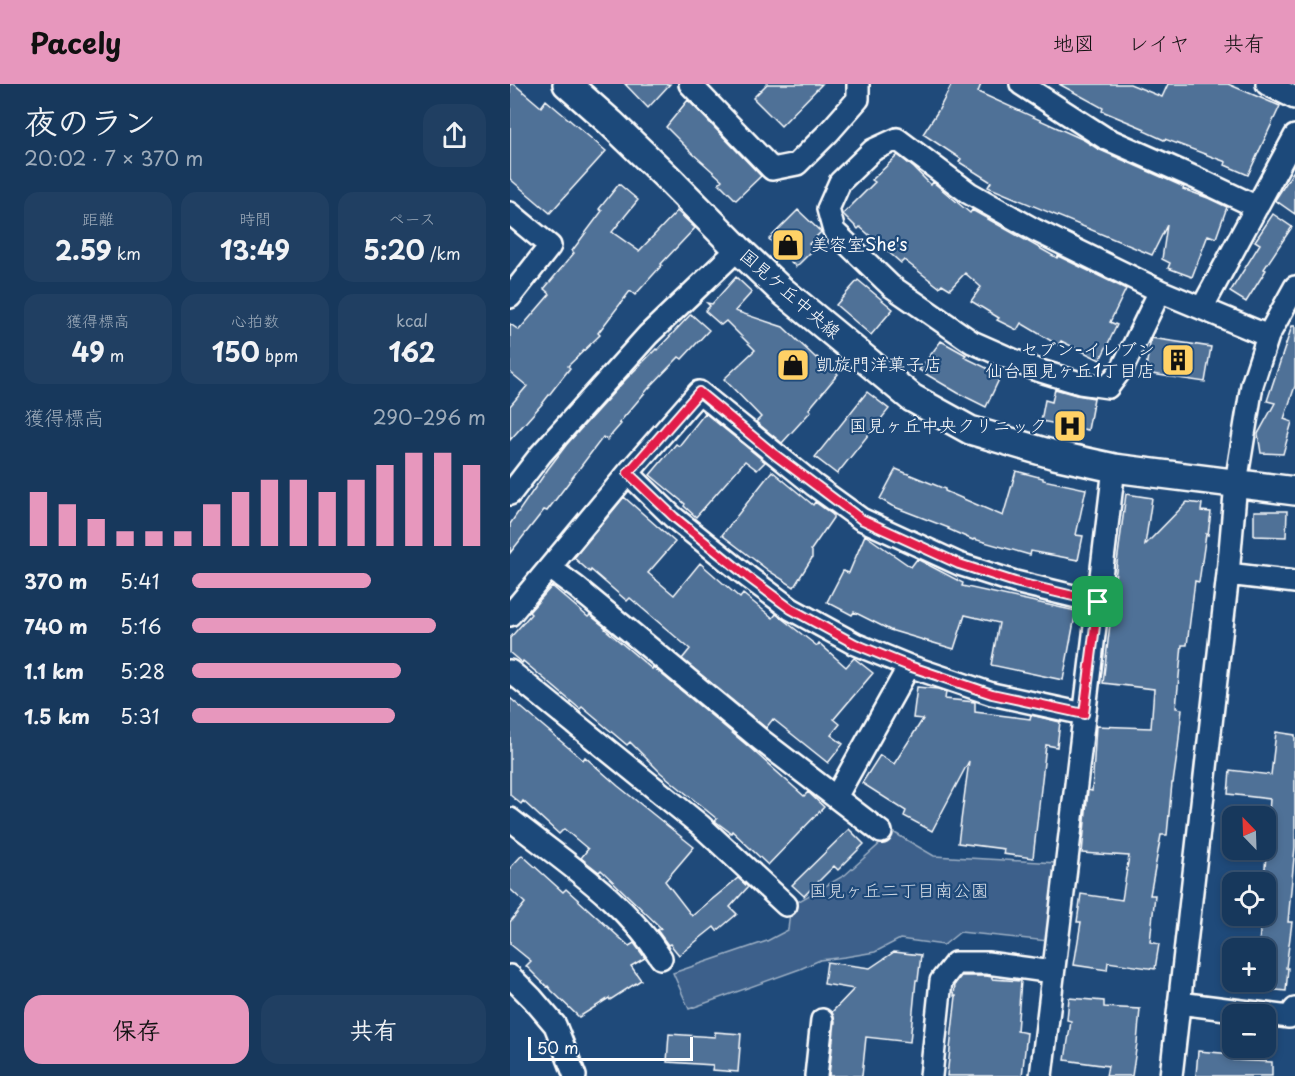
<!DOCTYPE html>
<html lang="ja">
<meta charset="utf-8">
<style>
body{margin:0;font-family:"Playpen Sans","Klee One",sans-serif;background:#203f62;color:#f1f3f6;height:100vh;display:flex;flex-direction:column;font-size:22px;white-space:nowrap}
*{box-sizing:border-box;margin:0}
p{font-size:20px;color:#9eacbb}
.icon{flex:none;width:33px;height:33px;fill:none;stroke:currentColor;stroke-width:2;stroke-linecap:round;stroke-linejoin:round}
.map{position:relative;flex:1;overflow:hidden}
.drawer{display:flex;flex-direction:column;background:#17385c;width:510px}
.drawer>*{flex:none}
.needle{width:39px;rotate:337deg}
.buttons{position:absolute;left:712px;top:722px;display:grid;gap:12px}
.buttons a{display:grid;place-items:center;width:54px;height:54px;border-radius:12px;background:#17385c;box-shadow:0 3px 9px #0003,0 0 0 2px #365272;font-size:30px}
.scale{position:absolute;left:18px;bottom:15px;width:165px;box-sizing:border-box;padding-left:6px;border:3px solid #fff;border-top:0;font-size:16px;line-height:21px;white-space:nowrap;color:#fff;-webkit-text-stroke:4px #1f4a7a;paint-order:stroke}
.pin{position:absolute;display:grid;place-items:center;width:51px;height:51px;color:#fff;margin:-26px;border-radius:12px;box-shadow:0 3px 9px #0006}
.round{display:grid;place-items:center;flex:none;width:63px;height:63px;border-radius:18px;background:#203f62}
.summary{display:flex;align-items:center;justify-content:space-between;height:102px;padding:0 24px}
h1{font-size:33px;font-weight:700;line-height:45px}
.figures{display:grid;grid-template-columns:repeat(3,1fr);gap:9px;height:102px;padding:6px 24px}
.figures div{display:grid;align-content:center;border-radius:15px;background:#203f62;text-align:center}
.figures b{font-size:26px;font-weight:700}
.figures small{font-size:16px;font-weight:400}
.figures p{font-size:16px}
.chart{height:168px;padding:12px 24px}
.chart p{display:flex;justify-content:space-between}
.chart svg{width:100%;height:108px;margin-top:6px;stroke:#e797bd;stroke-width:6}
.cta{display:flex;gap:12px;margin-top:auto;padding:12px 24px}
.cta a{flex:1;height:69px;border-radius:18px;background:#e797bd;color:#111;font-size:24px;font-weight:700;line-height:69px;text-align:center}
.cta a+a{background:#203f62;color:#f1f3f6}
ul{padding:0 24px;list-style:none;font-size:20px}
li{display:grid;grid-template-columns:96px 72px 1fr;align-items:center;height:45px}
li i{height:15px;border-radius:8px;background:#e797bd}
header{display:flex;align-items:center;gap:36px;box-sizing:border-box;height:84px;padding:0 30px;background:#e797bd;color:#111}
header strong{font-size:28px}
nav{display:flex;gap:33px;margin-inline-start:auto;font-size:21px}
main{display:flex;flex:1;min-height:0}
.map>svg:first-child{display:block}
.green{fill:#3c618b;stroke:#9eb0c5;stroke-width:1.5}
.building{fill:#507197;stroke:#fff;stroke-width:1.5}
.lines{fill:none;stroke-linecap:round;stroke-linejoin:round}
.minor-casing{stroke:#fff;stroke-width:26}
.tertiary-casing{stroke:#fff;stroke-width:32}
.minor{stroke:#1f4a7a;stroke-width:21}
.tertiary{stroke:#1f4a7a;stroke-width:27}
.route-casing{stroke:#fff;stroke-width:12}
.route{stroke:#e11d48;stroke-width:8}
.labels{text-anchor:middle;stroke-width:4.5;stroke-linejoin:round;paint-order:stroke}
.poi-label{font-size:18px;fill:#fff;stroke:#1f4a7a;text-anchor:start}
.street-label{font-size:18px;fill:#fff;stroke:#1f4a7a}
.park-label{font-size:18px;fill:#d8dfe8;stroke:#1f4a7a}
</style>
<header>
<strong>Pacely</strong>
<nav><a>地図</a><a>レイヤ</a><a>共有</a></nav>
</header>
<main>
<section class="drawer">
<div class="summary"><div><h1>夜のラン</h1><p>20:02 · 7 × 370 m</p></div><a class="round"><svg class="icon" aria-label="share" viewBox="0 0 24 24"><path d="M12 15V3M7 8l5-5 5 5M5 13v7h14v-7"/></svg></a></div>
<div class="figures">
<div><p>距離</p><b>2.59<small> km</small></b></div>
<div><p>時間</p><b>13:49</b></div>
<div><p>ペース</p><b>5:20<small> /km</small></b></div>
</div>
<div class="figures">
<div><p>獲得標高</p><b>49<small> m</small></b></div>
<div><p>心拍数</p><b>150<small> bpm</small></b></div>
<div><p>kcal</p><b>162</b></div>
</div>
<div class="chart"><p><span>獲得標高</span>290–296 m</p>
<svg viewBox="0 0 160 44" preserveAspectRatio="none"><path d="M5 44V22M15 44V27M25 44V33M35 44V38M45 44V38M55 44V38M65 44V27M75 44V22M85 44V17M95 44V17M105 44V22M115 44V17M125 44V11M135 44V6M145 44V6M155 44V11"/></svg>
</div>
<ul>
<li><b>370 m</b>5:41<i style="width:61%"></i></li>
<li><b>740 m</b>5:16<i style="width:83%"></i></li>
<li><b>1.1 km</b>5:28<i style="width:71%"></i></li>
<li><b>1.5 km</b>5:31<i style="width:69%"></i></li>
</ul>
<div class="cta"><a>保存</a><a>共有</a></div>
</section>
<div class="map">
<svg width="785" height="992" viewBox="0 0 785 992">
<rect width="100%" height="100%" fill="#1f4a7a"/>
<filter id="ink" filterUnits="userSpaceOnUse"><feTurbulence type="fractalNoise" baseFrequency=".0167" numOctaves="2"/><feDisplacementMap in="SourceGraphic" scale="12" xChannelSelector="R" yChannelSelector="G"/><feConvolveMatrix kernelMatrix="1 2 1 2 8 2 1 2 1" color-interpolation-filters="sRGB"/></filter>
<g filter="url(#ink)">
<path class="green" d="M383,748l41,24 123,7 -9,78 -88,-9 -16,13 -44,-6 -25,13 -30,5 -25,3 -20,9 -111,40 -16,-36 94,-32 21,-11 2,-19 9,-10 46,-26z"/>
<path class="building" d="M0,0h4l27,23 5,-7 60,51 -56,62 -40,-34z
M115,0h45l-22,24z
M257,0h55l-41,42 -28,-28z
M442,0h29l-3,8 106,48 14,9 86,38 -1,2 25,9 19,9 -11,31 -8,-3 -16,42 -24,-9 2,-5 -8,-4 5,-34 -15,30 -164,-68 3,-5 -32,-20 2,-3 -38,-25 15,-23z
M549,0h71l32,13 6,-13h60l52,22 -32,69 -23,-10 1,-3 -61,-23 -1,1 -20,-9 1,-2 -43,-18 1,-3z
M178,16l73,76 -25,24 -17,-17 3,-3 -30,-27 -26,-26z
M388,71l16,13 17,17 2,-3 37,31 2,-3 85,48 1,-2 68,33 -16,33 7,3 -17,35 -39,-19 -3,4 -37,-22 -4,7 -20,-10 2,-2 -28,-17 10,-14 -16,-14 -15,16 -8,-5 -3,3 -35,-27 -3,3 -41,-36 -2,2 -15,-15 32,-32 -3,-2z
M785,85v45l-20,-14z
M109,100l19,16 -26,32 27,19 38,-40 18,17 -34,36 1,1 -27,30 -5,-4 -32,42 2,2 -32,31 2,2 -28,36 -32,36v-34l17,-20 -17,-14v-48l9,6 31,-36 -6,-5 30,-36 -2,-2 30,-40 -3,-2z
M288,126l23,22 -12,12 5,5 -18,18 -27,-28z
M763,130l19,13 -28,42 2,1 -20,32 -16,-10 30,-48 -5,-3z
M226,193l16,15 -17,19 48,16 33,31 1,-1 21,17 -29,35 2,2 -29,32 -26,-21 5,-5 -37,-38 31,-29 -29,-29 -5,4 -16,-14 5,-5 -3,-3 5,1z
M348,196l35,29 -22,26 -35,-30z
M181,230l18,16 -27,29 -3,-2 -31,32 -29,34 2,1 -14,16 -4,-3 -56,74 -3,-1 -34,43v-29l38,-55 19,-25 59,-65 30,-30 1,1z
M782,242h3v60l-11,33 8,3 -9,32 -22,-1 -3,-19 17,-31 -8,-2z
M641,254l60,9 -6,35 -60,-9z
M431,257l25,14 -2,2 37,18 -15,32 -28,-14 -39,-23z
M545,305l21,6 18,3 -6,32 -47,-9 4,-21 7,2z
M357,308l22,17 -52,65 -22,-17z
M195,329l60,49 -8,8 -12,-9 -49,56 -12,-11 1,-2 -35,-29 26,-31 3,2z
M386,385l49,20v2l58,25 13,-45 27,7v2l43,9 -10,46 7,1 -5,24 -47,-9 -1,4 -56,-16 -1,1 -25,-11 1,-1 -57,-22 -12,-7z
M262,387l41,34 2,-3 18,13v3l-22,32 1,1v7l-18,29 -25,-16 -47,-36z
M616,410l26,4 -7,47 42,-43 15,2 -1,7 10,1 -3,23 -2,-1 -7,48 -4,-1 -8,64h-5l-6,63 6,1 -4,39 -5,35h-1l-5,52h-6l-11,60h5l-5,47 9,2 -4,25 -47,-7 -1,8 -33,-5 7,-43h-4l4,-28 41,6 7,-44 -47,-3 6,-63 4,1 4,-65 55,2 3,-39 -51,-6 7,-59 -2,-1 2,-18 1,-4h1z
M114,413l51,45 -27,31 26,22 26,-32 40,35 3,-4 30,24 3,-4 41,32 2,-3 27,24 8,-9 19,15 -39,46 6,5 -9,11 12,9 -15,19 -55,-44 -7,9 -84,-69 8,-10 -60,-51 -3,3 -36,-31 -1,2 -16,-14z
M744,427h33l-1,26 -32,-1z
M355,451l46,32 6,-8 46,24 -1,3 114,25 -13,69 -72,-15 8,-42 -34,-8 -11,34 -64,-19 -36,-18 -2,3 -25,-13 16,-31 6,2z
M42,502l36,31 2,-2 16,13 -1,1 47,40 1,-2 96,80 55,49 4,-4 16,15 -56,58 -36,-34 -1,2 -16,-12 2,-2 -56,-46 -31,-31 -3,3 -45,-38 -2,2 -57,-48 -1,2 -12,-10v-15l21,-24 -2,-2z
M407,603l21,2 8,3 -1,7 30,3v10l55,7 1,-4 29,7 -3,25 -11,-2 -13,113 -30,-4 1,-5 -46,-6 11,-82 -37,70 -28,-15 2,-5 -44,-28 18,-28 14,9 29,-45 -10,-1z
M0,614l73,62 2,-3 33,29 76,61 -29,34 27,35 46,-38 10,9 -18,20 7,7 -20,17 -3,-4 -35,28 -9,-11 -2,1 -11,-15 4,-2 -60,-58 -2,2 -18,-14 7,-9 -24,-20 -5,5 -36,-33 -2,3 -11,-9z
M766,648l19,3v112l-7,75h4l-6,46h2l-2,23 -20,-2v-44l-7,-1 2,-25h5v-37h-2l6,-83 -42,-5 2,-24 41,5z
M339,745l15,15 -26,26 -4,-4 -30,30 -12,-11z
M12,771l41,37 3,-3 63,57 5,-3 11,15 -14,8 10,14 -31,20 -1,-2 -30,19 -27,-26 -4,-5 -1,1 -21,-21 5,-5 -21,-17v-22l15,-19 -15,-14v-21z
M384,868l27,3 -3,25h-2l-6,62 -44,-5 -4,39h-33l6,-55 -3,-9 22,-23 -30,-5 3,-22 43,6z
M451,892h25l6,1v2l29,2 -4,50 10,2 -5,43h-75l9,-80h-2l1,-12z
M559,914l35,3v6l36,2 -3,34 -5,33h-26l2,-10 -43,-6 6,-39 -4,-1z
M205,948l26,2 -3,38 -26,-2 1,-5 -46,-3 2,-28 46,3z
M688,967l35,3v6l39,2v14h-76z"/>
<g class="lines">
<g class="minor-casing">
<path id="minor" d="M180,0l82,85 25,-5 32,-32 29,-33v-15
M511,0l84,54 93,41 59,28
M757,0l28,14
M0,129l40,33 -40,51
M650,207l-37,76 -15,20 -28,-4 -46,-14 -62,-27 -81,-56 -57,-55 -6,-22 12,-27 33,-32 24,-11 72,54 66,37 125,61 108,45
M692,224l93,-172
M118,389l45,44 75,60 43,32 64,35 54,22 83,28 92,20
M0,410l31,-40 107,-119 90,-86
M40,484l26,19 185,153 120,92
M718,490l67,8
M0,531l118,-142 71,-81 115,93 47,34 98,45 56,18 83,20
M0,587l190,154 86,80
M326,713l73,-131
M0,735c53,42 114,81 151,139
M0,892l22,22 23,27 20,51
M669,919l110,14 6,-8
M306,992l6,-56
M421,992l10,-95 14,-18h32l66,9
M531,992l73,-608
M661,992l57,-502 8,-91 16,-98 16,-49 27,-49"/>
</g>
<g class="tertiary-casing">
<path id="tertiary" d="M57,0l44,39 56,54 71,72 42,40 132,109 58,32 85,25 59,13 181,23"/>
</g>
<use href="#minor" class="minor"/>
<use href="#tertiary" class="tertiary"/>
</g>
</g>
<g class="lines" filter="url(#ink)">
<g class="route-casing">
<path id="route" d="M189,308l75,62 87,65 98,45 56,18 83,20 -14,112 -92,-20 -83,-28 -54,-22 -64,-35 -43,-32 -74,-60 -46,-44z"/>
</g>
<use href="#route" class="route"/>
</g>
<defs>
<g id="shop-square" transform="scale(1.725)"><rect x="-9" y="-9" width="18" height="18" rx="4" fill="#ffd166" stroke="#1f4a7a"/><path d="M-5-2.5h2.3a2.7 3.5 0 0 1 5.4 0H5L5.5 6h-11ZM-1.5-2.5h3a1.5 2.3 0 0 0-3 0Z" fill="#111"/></g>
<g id="building-square" transform="scale(1.725)"><rect x="-9" y="-9" width="18" height="18" rx="4" fill="#ffd166" stroke="#1f4a7a"/><path d="M-4-6H4V6H1V3H-1V6H-4ZM-2.5-4.3h1.7v1.8h-1.7ZM.8-4.3h1.7v1.8H.8ZM-2.5-1h1.7V.8h-1.7ZM.8-1h1.7V.8H.8Z" fill="#111"/></g>
<g id="hospital-square" transform="scale(1.725)"><rect x="-9" y="-9" width="18" height="18" rx="4" fill="#ffd166" stroke="#1f4a7a"/><path d="M-5-5h3v3.5h4V-5h3V5h-3V1.5h-4V5h-3Z" fill="#111"/></g>
</defs>
<g fill-rule="evenodd">
<use href="#shop-square" x="278" y="161"/>
<use href="#building-square" x="668" y="276"/>
<use href="#shop-square" x="283" y="281"/>
<use href="#hospital-square" x="560" y="342"/>
</g>
<g class="labels">
<g class="poi-label">
<text x="301" y="167">美容室She's</text>
<text x="645" y="272" text-anchor="end">セブン-イレブン<tspan x="645" dy="21">仙台国見ヶ丘1丁目店</tspan></text>
<text x="306" y="287">凱旋門洋菓子店</text>
<text x="537" y="348" text-anchor="end">国見ヶ丘中央クリニック</text>
</g>
<g class="street-label">
<text transform="translate(280 210) rotate(41)" y="6">国見ケ丘中央線</text>
</g>
<g class="park-label">
<text x="389" y="813">国見ヶ丘二丁目南公園</text>
</g>
</g>
</svg>
<div class="buttons">
<a><svg class="needle" viewBox="-14 -14 28 28"><path d="M0-13l5 13h-10z" fill="#e53935"/><path d="M0 13l5-13h-10z" fill="#9eacbb"/></svg></a>
<a><svg class="icon" aria-label="locate" viewBox="0 0 24 24"><circle cx="12" cy="12" r="6"/><path d="M12 2v4M12 18v4M2 12h4M18 12h4"/></svg></a>
<a>+</a>
<a>−</a>
</div>
<div class="scale">50 m</div>
<div class="pin" style="left:588px;top:518px;background:#1e9e55"><svg class="icon" aria-label="arrive" viewBox="0 0 24 24"><path d="M6 21V4h12l-3 4 3 4H6"/></svg></div>
</div>
</main>
